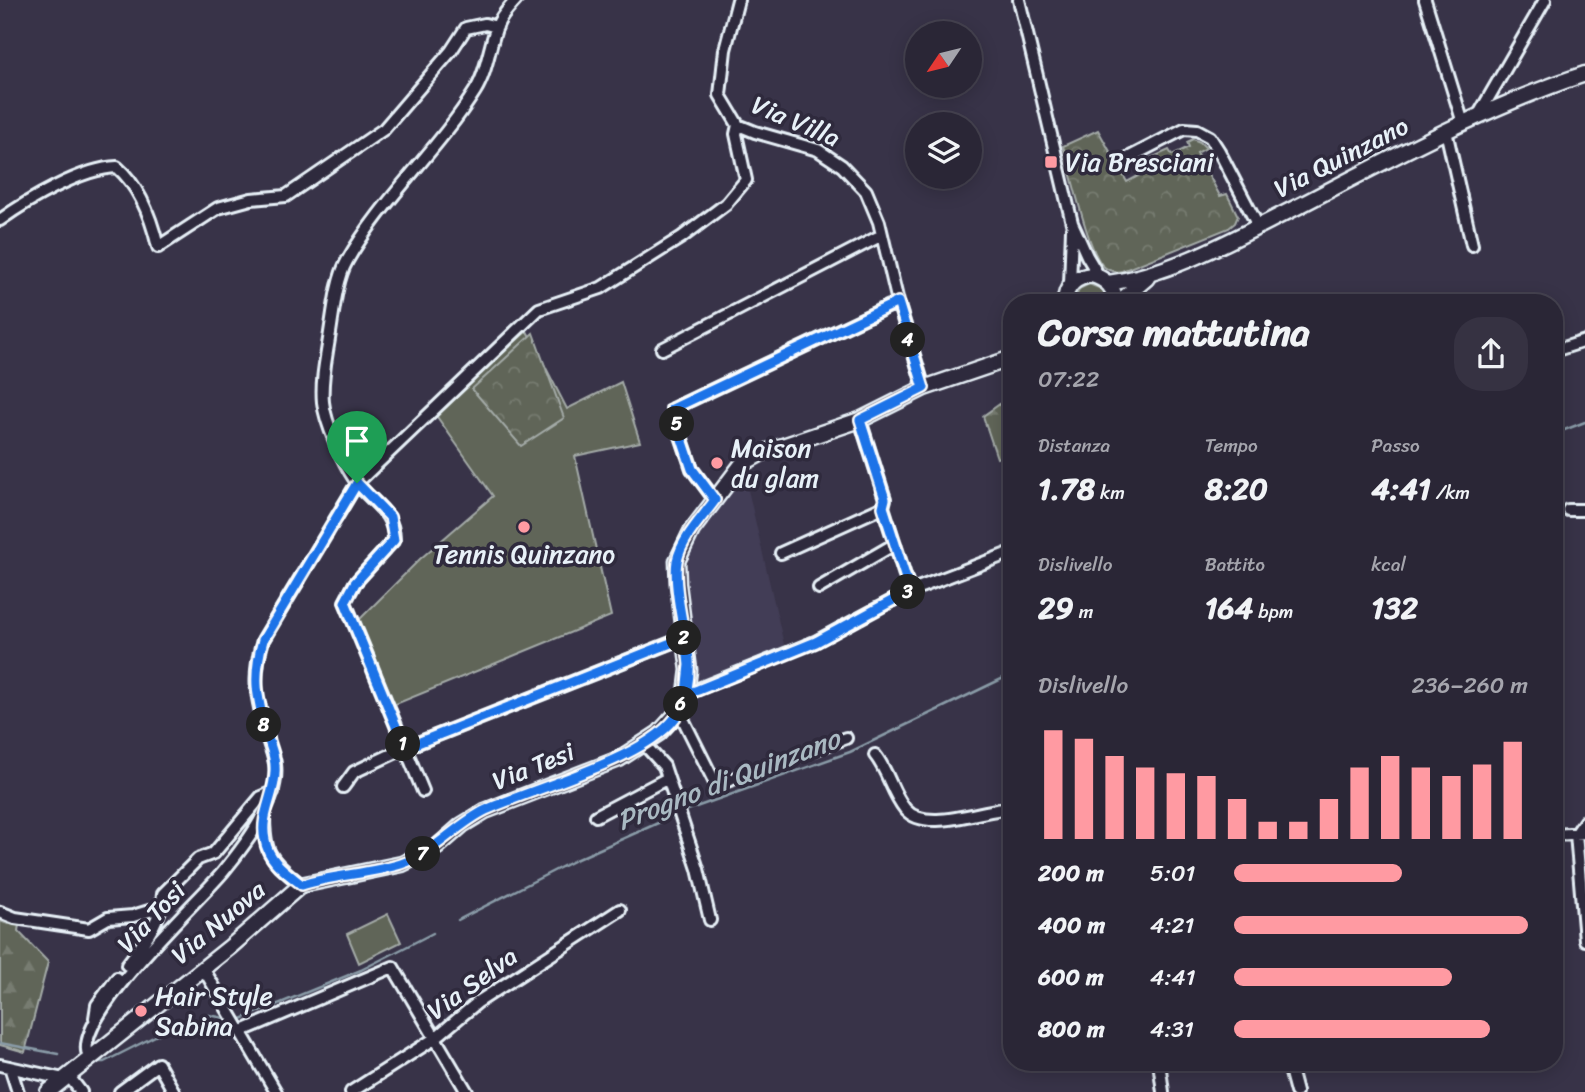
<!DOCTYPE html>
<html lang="it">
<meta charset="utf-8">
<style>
body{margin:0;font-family:Sriracha,sans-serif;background:#363242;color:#f1f3f6;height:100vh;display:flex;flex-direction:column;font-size:26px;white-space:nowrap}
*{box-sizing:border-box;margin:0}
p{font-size:23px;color:#a5a5ad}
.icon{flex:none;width:38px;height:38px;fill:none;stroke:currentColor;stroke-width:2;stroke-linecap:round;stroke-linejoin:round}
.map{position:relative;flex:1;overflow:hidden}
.drawer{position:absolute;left:1003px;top:294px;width:560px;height:777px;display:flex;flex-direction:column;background:#2a2636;border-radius:28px;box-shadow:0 4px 18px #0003,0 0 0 2px #464351}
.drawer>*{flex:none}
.needle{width:46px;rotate:235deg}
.controls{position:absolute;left:905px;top:21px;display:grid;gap:14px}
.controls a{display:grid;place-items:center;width:77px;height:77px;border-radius:50%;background:#2a2636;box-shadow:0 4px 18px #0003,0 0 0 2px #464351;font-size:35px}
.pin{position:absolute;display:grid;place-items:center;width:60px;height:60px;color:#fff;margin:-72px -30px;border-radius:50% 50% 50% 0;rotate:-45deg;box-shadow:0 0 7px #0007}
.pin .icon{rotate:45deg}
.km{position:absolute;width:35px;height:35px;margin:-18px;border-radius:50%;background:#222;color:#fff;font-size:19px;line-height:35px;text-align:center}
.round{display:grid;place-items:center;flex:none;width:74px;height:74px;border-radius:28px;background:#363242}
.overview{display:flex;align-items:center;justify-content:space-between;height:119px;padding:0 35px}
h1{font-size:38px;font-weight:700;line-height:52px}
.stats{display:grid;grid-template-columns:repeat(3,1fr);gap:10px;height:119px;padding:7px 35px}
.stats div{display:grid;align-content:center}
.stats b{font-size:30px;font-weight:700}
.stats small{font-size:19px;font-weight:400}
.stats p{font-size:19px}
.chart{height:196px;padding:14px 35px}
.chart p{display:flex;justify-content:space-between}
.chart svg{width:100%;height:126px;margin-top:7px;stroke:#ff9aa2;stroke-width:6}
ul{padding:0 35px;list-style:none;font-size:23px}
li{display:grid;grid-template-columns:112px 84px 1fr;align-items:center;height:52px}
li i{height:18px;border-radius:9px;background:#ff9aa2}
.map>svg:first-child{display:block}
.built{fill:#433e56}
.grass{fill:#606558;stroke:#a4aba8;stroke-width:2}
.forest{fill:url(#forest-firs);stroke:#a4aba8;stroke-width:2}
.park{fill:url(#park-crowns);stroke:#a4aba8;stroke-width:2}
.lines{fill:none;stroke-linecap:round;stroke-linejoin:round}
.stream{stroke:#8a9ca8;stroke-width:2.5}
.street-casing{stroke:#e8f1f8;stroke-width:16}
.secondary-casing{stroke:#e8f1f8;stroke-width:19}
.street{stroke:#2f2a3d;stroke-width:10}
.secondary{stroke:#2f2a3d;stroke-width:14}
.route-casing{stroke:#fff;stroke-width:14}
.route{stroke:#1a73e8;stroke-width:9}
.poi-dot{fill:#ff9aa2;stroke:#2f2a3d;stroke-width:2.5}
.labels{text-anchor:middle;stroke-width:7;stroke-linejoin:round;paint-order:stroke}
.street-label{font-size:26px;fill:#e8f1f8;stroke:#2f2a3d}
.poi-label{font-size:26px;fill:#e8f1f8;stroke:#2f2a3d;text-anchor:start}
.water-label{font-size:28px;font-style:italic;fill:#a9b9c2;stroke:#2f2a3d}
</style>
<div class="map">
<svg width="1585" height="1092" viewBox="0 0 1585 1092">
<defs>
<pattern id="forest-firs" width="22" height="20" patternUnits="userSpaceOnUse" patternTransform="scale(1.75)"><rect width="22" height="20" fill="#606558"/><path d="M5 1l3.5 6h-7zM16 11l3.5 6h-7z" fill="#777c71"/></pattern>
<pattern id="park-crowns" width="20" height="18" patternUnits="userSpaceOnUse" patternTransform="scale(1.75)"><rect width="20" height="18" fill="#606558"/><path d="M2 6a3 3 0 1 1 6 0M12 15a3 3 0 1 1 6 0" fill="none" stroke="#777c71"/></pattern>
</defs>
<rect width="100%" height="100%" fill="#383348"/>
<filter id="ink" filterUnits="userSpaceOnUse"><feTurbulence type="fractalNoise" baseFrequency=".0143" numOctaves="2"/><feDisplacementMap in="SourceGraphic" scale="14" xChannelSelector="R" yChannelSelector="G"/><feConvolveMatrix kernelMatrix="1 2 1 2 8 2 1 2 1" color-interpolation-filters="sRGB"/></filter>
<g filter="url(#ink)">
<path class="built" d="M745,477l40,172 -34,12 -53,29v-24l-11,-88 -9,-10 9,2 2,-13 11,-22 27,-41z"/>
<path class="grass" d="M1089,284l15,6 4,13h-34l5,-14z
M527,331l40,78 54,-27 19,60 -65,14 36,160 -220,90 -33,-85 62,-62 73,-63 -58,-82z
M388,914l13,28 -42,21 -12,-29z
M1434,1062h84v3l-83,7z"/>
<path class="forest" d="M1011,396v57l-14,5 -14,-42z
M20,919l-2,12 30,31 -23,90 -25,-7v-124l8,3z"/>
<path class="park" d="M1098,130l29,52 15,-8 9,-16 18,-8 3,5 17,-8 -2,-5 6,-3 7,3 6,6 -9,5 23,43 7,-2 11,22 -3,7 -6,5 -107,43c-8,2 -14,0 -20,-6 -15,-18 -31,-93 -39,-119z
M533,333l31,85 -43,28 -49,-57z"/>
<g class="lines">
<path class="stream" d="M1554,434l31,-12
M682,812l168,-60 162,-78
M458,920l117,-60 101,-45
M239,1020l122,-50 72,-37
M0,1043l58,11
M96,1062h8l71,-36 27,-6 7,-5 20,4"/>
<g class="street-casing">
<path id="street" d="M738,0l-13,50 -5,45 18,30 17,7 63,18 24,16 24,25 13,31 19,80 26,86
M1019,0l53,223 15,33 13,22
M1425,0l38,123
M1478,116l67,-116
M1446,131l26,114
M1124,160l60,-31 13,1 13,7 9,14 40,77
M0,220c28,-20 82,-52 117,-53 23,20 34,50 41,80l60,-39 33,-9 35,-3 98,-67 67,-78 15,-23 19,-4 12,3
M1070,285l2,-56
M662,349l220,-114
M1554,351l31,-10
M860,420l25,79 -2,8 27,84
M715,500l-23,-31 -20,-60 226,-107
M1568,510h17
M781,553l102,-46
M819,588l76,-44
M686,694l129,-52 95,-51 102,-39
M679,711l37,74 130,-47
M643,743l21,23 34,103 12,51
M875,755c13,16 17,38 30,54 21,25 77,0 107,-1
M343,787l11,-15 51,-24 281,-111
M423,791l-78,-189 10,-19 39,-43c0,-31 -24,-37 -39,-60 -12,-18 -30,-57 -32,-78 -2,-21 3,-43 6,-63 4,-23 7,-59 18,-78 34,-60 91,-111 128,-170 12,-19 14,-44 22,-65 4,-10 12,-18 19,-26
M264,814c0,42 6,44 37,71
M596,816l72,-38
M1576,834l9,106
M1576,834l9,-13
M1554,835l31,-2
M0,912l15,6 74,11 19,-11 25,-2 29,-9
M127,965c16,-22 34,-43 36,-71l35,-35 16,-6 47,-56 12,-5
M203,968l73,124
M95,1018l2,-13 20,-27
M242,1031l151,-64 74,125
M89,1057c-21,-36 110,-156 134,-185 22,-27 57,-71 52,-108 -1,-8 -5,-17 -7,-25 -11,-39 -17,-59 -5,-99l94,-157 182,-174 62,-21 81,-51 44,-33 20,-24 -10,-46 2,-9
M1159,1062l4,30
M1288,1062l8,30
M0,1065l63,14
M10,1067l8,25
M68,1075l13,17
M120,1092l38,-28 16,28
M351,1092l83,-53 44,-37 142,-92"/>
</g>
<g class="secondary-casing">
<path id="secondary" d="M1108,283c65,-9 129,-46 187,-75 95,-49 189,-101 290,-134
M1065,303c0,-17 10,-26 27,-28 14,4 23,12 23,28
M1118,303l29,-25
M48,1092l182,-145 71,-62 101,-21 35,-17 25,-22 23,-14 134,-52 40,-26 20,-22 7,-17 3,-24 -11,-86 -1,-23 15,-31 50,-66 20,-11 98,-33 64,-32 88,-30"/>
</g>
<use href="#street" class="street"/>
<use href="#secondary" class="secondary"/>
</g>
</g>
<g class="lines" filter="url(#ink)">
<g class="route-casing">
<path id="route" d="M357,483l33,34 4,23 -39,43 -10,19 60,146 281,-111 3,28 -3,29 12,-4 118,-48 94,-51 -27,-84 2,-8 -25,-79 64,-32 -26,-86 -226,107 20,60 23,31c-13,18 -33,38 -38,61 -4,24 8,73 12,99 1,16 -2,37 -10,52 -26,46 -144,75 -193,98 -31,15 -51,43 -85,54 -33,10 -67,11 -99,21 -16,-13 -33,-23 -37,-45 -6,-26 12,-48 10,-74 0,-10 -5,-21 -8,-31 -10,-38 -15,-57 -4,-95l94,-157"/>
</g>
<use href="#route" class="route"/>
</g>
<g class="poi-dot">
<rect x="1044" y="155" width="14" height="14" rx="3.5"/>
<circle cx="717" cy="463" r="7"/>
<circle cx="524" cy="527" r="7"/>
<circle cx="141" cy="1011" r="7"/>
</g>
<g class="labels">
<g class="street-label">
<text transform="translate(796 121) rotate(23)" y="9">Via Villa</text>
<text transform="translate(1341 157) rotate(-27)" y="9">Via Quinzano</text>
<text transform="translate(533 766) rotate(-22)" y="9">Via Tesi</text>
<text transform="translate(151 917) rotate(-47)" y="9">Via Tosi</text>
<text transform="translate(218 922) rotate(-40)" y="9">Via Nuova</text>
<text transform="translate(472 983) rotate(-36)" y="9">Via Selva</text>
</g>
<g class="poi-label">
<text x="1065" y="171">Via Bresciani</text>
<text x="731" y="457">Maison<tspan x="731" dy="30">du glam</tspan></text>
<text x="524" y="563" text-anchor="middle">Tennis Quinzano</text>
<text x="155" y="1005">Hair Style<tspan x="155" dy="30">Sabina</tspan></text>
</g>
<g class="water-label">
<text transform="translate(728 779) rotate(-21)" y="10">Progno di Quinzano</text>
</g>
</g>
</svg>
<div class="controls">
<a><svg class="needle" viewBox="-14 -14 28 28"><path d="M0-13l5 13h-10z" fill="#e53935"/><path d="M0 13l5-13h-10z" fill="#a5a5ad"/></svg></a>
<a><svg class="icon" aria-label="layers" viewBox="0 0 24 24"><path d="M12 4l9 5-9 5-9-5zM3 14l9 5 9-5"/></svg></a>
</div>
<div class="pin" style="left:357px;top:483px;background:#1e9e55"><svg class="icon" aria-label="arrive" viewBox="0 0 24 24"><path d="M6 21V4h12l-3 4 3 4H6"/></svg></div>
<b class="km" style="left:403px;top:744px">1</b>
<b class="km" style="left:684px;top:638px">2</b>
<b class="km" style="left:908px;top:592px">3</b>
<b class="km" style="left:908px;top:340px">4</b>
<b class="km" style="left:677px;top:424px">5</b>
<b class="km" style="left:681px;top:704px">6</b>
<b class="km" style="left:423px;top:854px">7</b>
<b class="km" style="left:264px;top:725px">8</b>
<section class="drawer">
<div class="overview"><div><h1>Corsa mattutina</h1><p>07:22</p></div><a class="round"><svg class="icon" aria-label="share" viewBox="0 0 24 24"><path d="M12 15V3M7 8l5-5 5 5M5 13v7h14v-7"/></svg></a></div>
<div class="stats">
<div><p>Distanza</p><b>1.78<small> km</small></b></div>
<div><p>Tempo</p><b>8:20</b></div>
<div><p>Passo</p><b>4:41<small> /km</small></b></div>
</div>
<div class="stats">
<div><p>Dislivello</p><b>29<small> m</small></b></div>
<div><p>Battito</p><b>164<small> bpm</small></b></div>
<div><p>kcal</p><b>132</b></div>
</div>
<div class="chart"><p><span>Dislivello</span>236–260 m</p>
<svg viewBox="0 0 160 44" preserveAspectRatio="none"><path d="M5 44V6M15 44V9M25 44V15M35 44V19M45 44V21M55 44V22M65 44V30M75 44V38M85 44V38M95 44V30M105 44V19M115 44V15M125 44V19M135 44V22M145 44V18M155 44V10"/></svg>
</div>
<ul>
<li><b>200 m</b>5:01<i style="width:57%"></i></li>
<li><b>400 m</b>4:21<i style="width:100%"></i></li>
<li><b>600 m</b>4:41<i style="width:74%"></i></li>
<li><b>800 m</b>4:31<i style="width:87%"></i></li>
</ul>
</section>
</div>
